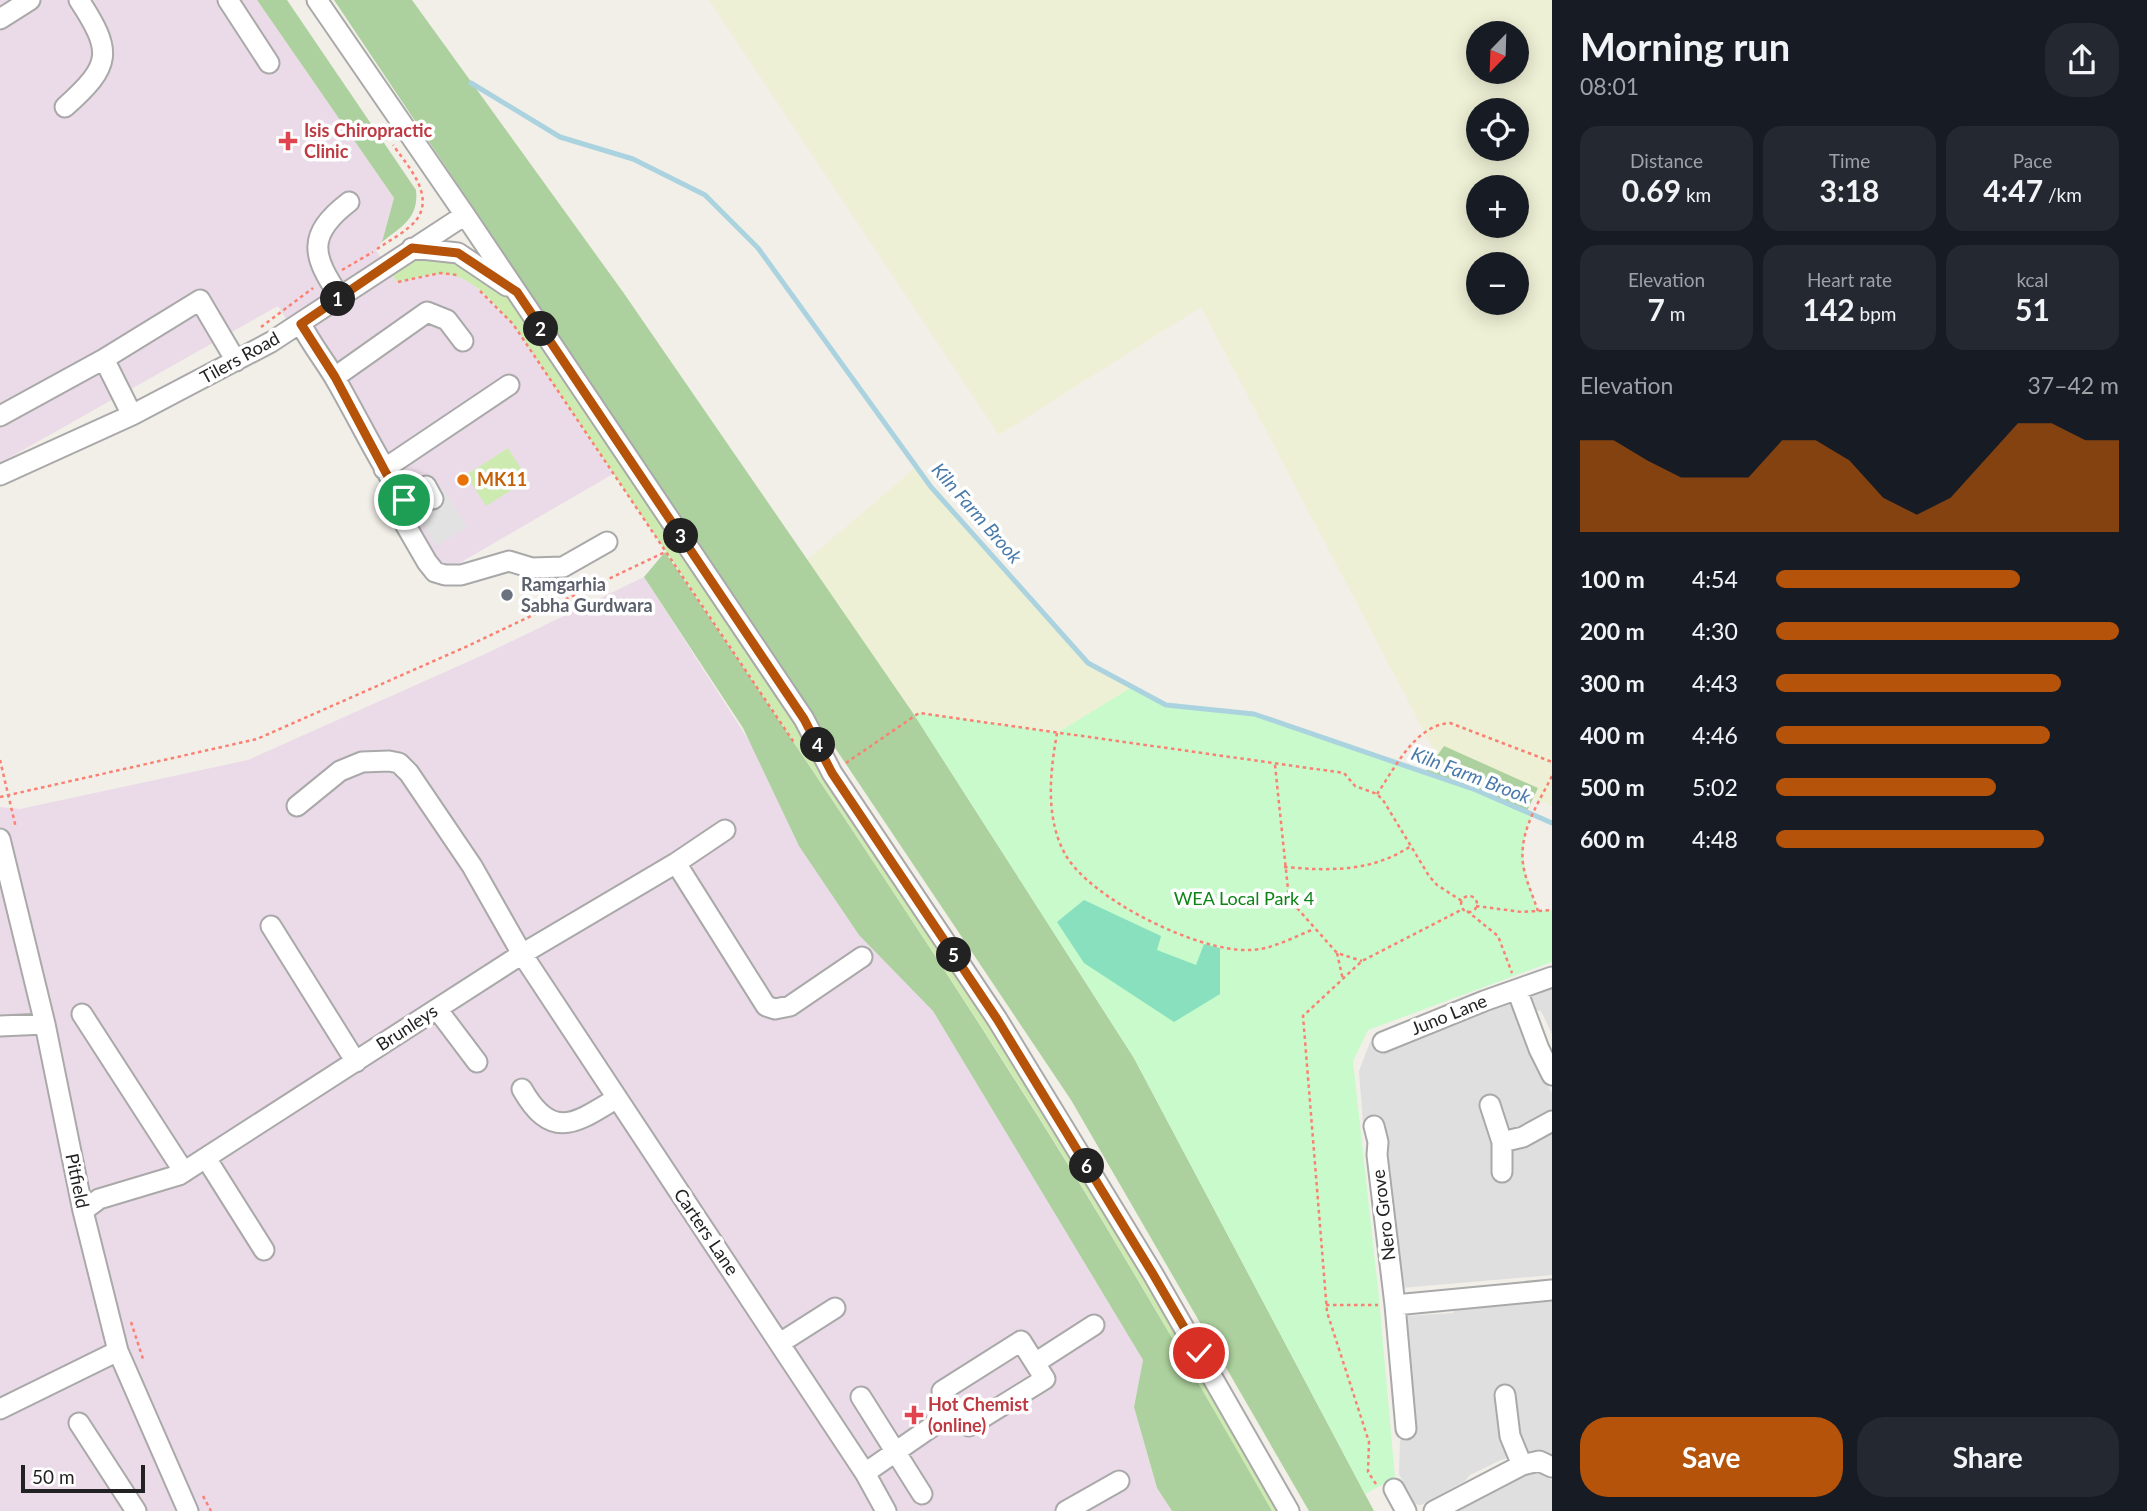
<!DOCTYPE html>
<meta charset="utf-8">
<style>
body{margin:0;font-family:Lato,sans-serif;background:#242831;color:#f1f3f6;height:100vh;display:flex;flex-direction:column;font-size:26px;white-space:nowrap}
*{box-sizing:border-box;margin:0}
p{font-size:23px;color:#9ea1a6}
.icon{flex:none;width:38px;height:38px;fill:none;stroke:currentColor;stroke-width:2;stroke-linecap:round;stroke-linejoin:round}
.map{position:relative;flex:1;overflow:hidden}
.side{display:flex;flex-direction:column;background:#171b24;width:595px}
.side>*{flex:none}
.needle{width:46px;rotate:203deg}
.buttons{position:absolute;left:1466px;top:21px;display:grid;gap:14px}
.buttons a{display:grid;place-items:center;width:63px;height:63px;border-radius:50%;background:#171b24;box-shadow:0 4px 18px #0003;font-size:35px}
.scale{position:absolute;left:21px;bottom:18px;width:124px;box-sizing:border-box;padding-left:7px;border:4px solid #222;border-top:0;font-size:19px;line-height:24px;white-space:nowrap;color:#222;-webkit-text-stroke:5px #fff;paint-order:stroke}
.pin{position:absolute;display:grid;place-items:center;width:60px;height:60px;color:#fff;margin:-30px;border:4px solid #fff;border-radius:50%;box-shadow:0 2px 7px #0007}
.km{position:absolute;width:35px;height:35px;margin:-18px;border-radius:50%;background:#222;color:#fff;font-size:19px;line-height:35px;text-align:center}
.round{display:grid;place-items:center;flex:none;width:74px;height:74px;border-radius:28px;background:#242831}
.headline{display:flex;align-items:center;justify-content:space-between;height:119px;padding:0 28px}
h1{font-size:38px;font-weight:700;line-height:52px}
.metrics{display:grid;grid-template-columns:repeat(3,1fr);gap:10px;height:119px;padding:7px 28px}
.metrics div{display:grid;align-content:center;border-radius:18px;background:#242831;text-align:center}
.metrics b{font-size:30px;font-weight:700}
.metrics small{font-size:19px;font-weight:400}
.metrics p{font-size:19px}
.chart{height:196px;padding:14px 28px}
.chart p{display:flex;justify-content:space-between}
.chart svg{width:100%;height:126px;margin-top:7px;fill:#b45309;opacity:.7}
.action{display:flex;gap:14px;margin-top:auto;padding:14px 28px}
.action a{flex:1;height:80px;border-radius:28px;background:#b45309;color:#fff;font-size:28px;font-weight:700;line-height:80px;text-align:center}
.action a+a{background:#242831;color:#f1f3f6}
ul{padding:0 28px;list-style:none;font-size:23px}
li{display:grid;grid-template-columns:112px 84px 1fr;align-items:center;height:52px}
li i{height:18px;border-radius:9px;background:#b45309}
main{display:flex;flex:1;min-height:0}
.map>svg:first-child{display:block}
.residential{fill:#e0dfdf}
.industrial{fill:#ebdbe8}
.farmland{fill:#eef0d5;fill-rule:evenodd}
.grass{fill:#cdebb0}
.forest{fill:#add19e}
.park{fill:#c8facc}
.pitch{fill:#88e0be}
.parking{fill:#e2e2e2}
.lines{fill:none;stroke-linecap:round;stroke-linejoin:round}
.stream{stroke:#aad3df;stroke-width:5}
.minor-casing{stroke:#a9a9a9;stroke-width:23}
.path{stroke:#fa8072;stroke-width:2.5;stroke-dasharray:3.5 3.5;stroke-linecap:butt}
.minor{stroke:#fff;stroke-width:19}
.route-casing{stroke:#fff;stroke-width:14}
.route{stroke:#b45309;stroke-width:9}
.health-dot{fill:#e0444e;stroke:#fff;stroke-width:2.5}
.food-dot{fill:#e8710a;stroke:#fff;stroke-width:2.5}
.worship-dot{fill:#6b7280;stroke:#fff;stroke-width:2.5}
.labels{text-anchor:middle;stroke-width:7;stroke-linejoin:round;paint-order:stroke}
.health-label{font-size:18px;font-weight:bold;fill:#be3a42;stroke:#fff;text-anchor:start}
.street-label{font-size:18px;fill:#222;stroke:#fff}
.food-label{font-size:18px;font-weight:bold;fill:#c56008;stroke:#fff;text-anchor:start}
.worship-label{font-size:18px;font-weight:bold;fill:#5b616d;stroke:#fff;text-anchor:start}
.park-label{font-size:18px;fill:#0c8416;stroke:#fff}
.water-label{font-size:19px;font-style:italic;fill:#4a7aab;stroke:#fff}
</style>
<main>
<div class="map">
<svg width="1552" height="1511" viewBox="0 0 1552 1511">
<rect width="100%" height="100%" fill="#f2efe9"/>
<path class="residential" d="M1552,983v51l-11,-23 -6,-1 -3,-13 2,-7z
M1506,1001l8,4 26,67 12,21v182l-151,13 -19,-165h-19l-4,-52 11,-29 17,8z
M1542,1298l5,4h5v153l-13,-6 -38,11 -31,15 -5,6 -44,24 -7,-1 -15,-30 1,-35 13,-2 -8,-121 48,-3 4,-6z
M1533,1469l19,11v31h-93l7,-4 3,-6z"/>
<path class="industrial" d="M0,0h257l137,198 -12,44 -6,8 21,32 43,-9 17,2 15,8 41,41 100,150 -174,101 -42,-81 -119,-188 -278,157z
M644,577l127,198 162,236 210,349 -9,47 23,81 15,23h-1172v-704l20,2 228,-49 235,-105z"/>
<path class="farmland" d="M709,0h843v806l-114,-48 -237,-451 -202,128zM1479,33h38v39h-38zM1479,110h38v39h-38zM1479,187h38v39h-38zM1479,264h38v39h-38z
M916,467l15,20 157,176 44,24 -75,46 -138,-20 -4,3 -108,-156z"/>
<path class="grass" d="M412,248l46,5 59,39 480,727 292,492h-17c-83,-145 -167,-291 -257,-432 -163,-255 -334,-504 -502,-755 -20,-20 -41,-51 -72,-50 -14,0 -30,5 -44,8l-11,-16z
M508,448l17,27 -10,6 3,5 -32,20 -20,-31z"/>
<path class="forest" d="M257,0h30l129,190c3,28 -14,36 -34,52l12,-44z
M334,0h78l211,292 292,424 219,342 240,453h-65l-238,-411z
M665,552c119,175 237,350 350,528 90,141 174,286 257,431h-100l-15,-23 -23,-81 9,-47 -210,-349 -74,-76 -60,-89 -56,-118 -99,-151z
M1444,746l94,42 -18,38 -98,-49z"/>
<path class="park" d="M1132,687l34,18 88,9 222,76 56,25c-17,36 -6,60 6,96l14,-1v52l-184,68 -15,31 26,237 16,180 -30,16 -231,-436 -219,-342 4,-3 138,20z"/>
<path class="pitch" d="M1084,900l77,36 -4,14 39,15 8,-21 16,4v46l-46,28 -90,-59 -27,-41z"/>
<path class="parking" d="M442,487l25,40 -31,19 -25,-40z"/>
<g class="lines">
<path class="stream" d="M471,83l89,54 73,22 72,36 53,53 173,239 157,176 78,42 88,9 222,76 76,33"/>
<g class="minor-casing">
<path id="minor" d="M228,0l41,63
M317,0l148,215 339,504 28,54 165,246 156,255 136,237
M0,19l30,-19
M65,107c47,-42 48,-55 14,-107
M412,248l46,5 49,33
M340,297c-28,-41 -34,-62 9,-95
M301,324c10,20 24,37 35,56 23,40 43,82 68,120l22,-14 7,13
M104,359l28,56
M335,377l92,-65 20,8 16,21
M0,416l104,-57 96,-59 36,61
M384,469l125,-84
M0,475l132,-60 139,-73 194,-127
M404,500l1,24 22,38 8,10 10,3h16l48,-14 23,7 31,-1 44,-25
M297,806l43,-35 22,-9 27,-1 10,2 10,10 63,93 50,88 343,519 21,38
M0,839l45,185 38,187 35,140 70,160
M676,863l90,143 9,3 15,-3 72,-49
M271,926l85,136
M1517,990l22,59 13,26
M437,1009l40,53
M82,1014l102,158
M0,1026l45,-2
M1383,1042l101,-41 68,-24
M522,1089c30,53 54,34 95,9
M1490,1105l12,37v30
M1374,1126l4,16 -1,13 18,150 11,124
M1502,1142l21,-5 29,-16
M206,1158l58,92
M83,1211l16,-12 80,-24 343,-221 154,-91 49,-33
M1395,1305l157,-15
M780,1343l55,-35
M1035,1363l59,-38
M1505,1395l5,41 12,29
M861,1397l61,97
M0,1409l118,-58
M79,1423l57,88
M865,1473l88,-61 -11,-21 79,-50 24,38 -76,47 -16,-14
M1394,1489l12,22
M1066,1511l53,-30
M1434,1511l88,-46 17,-4 13,6"/>
</g>
<path class="path" d="M377,249c13,-9 31,-18 40,-30 18,-25 -11,-55 -24,-74
M342,270l31,-18
M398,282l42,-9 17,2
M480,291l33,33 282,420
M261,327l52,-39
M1057,733c-7,40 -12,84 8,121 25,45 133,98 184,96 22,0 45,-13 65,-21
M0,760l16,68
M846,763l73,-50 425,60 11,13 22,8 6,6 46,76 8,9 25,16
M1275,765l14,134 48,54 25,8
M1377,794c18,-26 38,-69 73,-71l102,39
M0,797l257,-58 213,-94 195,-93
M1284,867c46,4 88,5 127,-21
M1461 904a8 8 0 1 1 16 0a8 8 0 1 1-16 0Z
M1476,906l46,6 30,-2
M1467,911l31,25 14,37
M1538,911c-5,-15 -13,-32 -15,-47 -4,-33 15,-60 29,-88
M1337,953l6,27
M1326,1305h52
M131,1322l12,37
M1376,1484l-8,-12 1,-30 -42,-130 -24,-296 59,-55 101,-52
M203,1496l8,15"/>
<use href="#minor" class="minor"/>
</g>
<g class="lines">
<g class="route-casing">
<path id="route" d="M404,500l-18,-27 -51,-96 -34,-53 111,-76 46,5 59,39 287,427 28,54 165,246 156,255 46,79"/>
</g>
<use href="#route" class="route"/>
</g>
<g class="health-dot">
<path d="M284.5 130.5h7v7h7v7h-7v7h-7v-7h-7v-7h7z"/>
<path d="M910.5 1404.5h7v7h7v7h-7v7h-7v-7h-7v-7h7z"/>
</g>
<circle class="food-dot" cx="463" cy="480" r="7"/>
<circle class="worship-dot" cx="507" cy="595" r="7"/>
<g class="labels">
<g class="health-label">
<text x="304" y="137">Isis Chiropractic<tspan x="304" dy="21">Clinic</tspan></text>
<text x="928" y="1411">Hot Chemist<tspan x="928" dy="21">(online)</tspan></text>
</g>
<g class="street-label">
<text transform="translate(240 358) rotate(-29)" y="6">Tilers Road</text>
<text transform="translate(1449 1015) rotate(-22)" y="6">Juno Lane</text>
<text transform="translate(407 1028) rotate(-33)" y="6">Brunleys</text>
<text transform="translate(77 1181) rotate(78)" y="6">Pitfield</text>
<text transform="translate(1384 1215) rotate(-97)" y="6">Nero Grove</text>
<text transform="translate(706 1232) rotate(56)" y="6">Carters Lane</text>
</g>
<g class="food-label">
<text x="477" y="486">MK11</text>
</g>
<g class="worship-label">
<text x="521" y="591">Ramgarhia<tspan x="521" dy="21">Sabha Gurdwara</tspan></text>
</g>
<g class="park-label">
<text x="1244" y="905">WEA Local Park 4</text>
</g>
<g class="water-label">
<text transform="translate(977 513) rotate(49)" y="7">Kiln Farm Brook</text>
<text transform="translate(1471 775) rotate(21)" y="7">Kiln Farm Brook</text>
</g>
</g>
</svg>
<div class="buttons">
<a><svg class="needle" viewBox="-14 -14 28 28"><path d="M0-13l5 13h-10z" fill="#e53935"/><path d="M0 13l5-13h-10z" fill="#9ea1a6"/></svg></a>
<a><svg class="icon" aria-label="locate" viewBox="0 0 24 24"><circle cx="12" cy="12" r="6"/><path d="M12 2v4M12 18v4M2 12h4M18 12h4"/></svg></a>
<a>+</a>
<a>−</a>
</div>
<div class="scale">50 m</div>
<div class="pin" style="left:404px;top:500px;background:#1e9e55"><svg class="icon" aria-label="arrive" viewBox="0 0 24 24"><path d="M6 21V4h12l-3 4 3 4H6"/></svg></div>
<div class="pin" style="left:1199px;top:1353px;background:#d93025"><svg class="icon" aria-label="check" viewBox="0 0 24 24"><path d="M5 12l5 5 9-10"/></svg></div>
<b class="km" style="left:338px;top:299px">1</b>
<b class="km" style="left:541px;top:329px">2</b>
<b class="km" style="left:681px;top:536px">3</b>
<b class="km" style="left:818px;top:745px">4</b>
<b class="km" style="left:954px;top:955px">5</b>
<b class="km" style="left:1087px;top:1166px">6</b>
</div>
<section class="side">
<div class="headline"><div><h1>Morning run</h1><p>08:01</p></div><a class="round"><svg class="icon" aria-label="share" viewBox="0 0 24 24"><path d="M12 15V3M7 8l5-5 5 5M5 13v7h14v-7"/></svg></a></div>
<div class="metrics">
<div><p>Distance</p><b>0.69<small> km</small></b></div>
<div><p>Time</p><b>3:18</b></div>
<div><p>Pace</p><b>4:47<small> /km</small></b></div>
</div>
<div class="metrics">
<div><p>Elevation</p><b>7<small> m</small></b></div>
<div><p>Heart rate</p><b>142<small> bpm</small></b></div>
<div><p>kcal</p><b>51</b></div>
</div>
<div class="chart"><p><span>Elevation</span>37–42 m</p>
<svg viewBox="0 0 160 44" preserveAspectRatio="none"><path d="M0 44V12L10 12L20 19L30 25L40 25L50 25L60 12L70 12L80 19L90 32L100 38L110 32L120 19L130 6L140 6L150 12L160 12V44z"/></svg>
</div>
<ul>
<li><b>100 m</b>4:54<i style="width:71%"></i></li>
<li><b>200 m</b>4:30<i style="width:100%"></i></li>
<li><b>300 m</b>4:43<i style="width:83%"></i></li>
<li><b>400 m</b>4:46<i style="width:80%"></i></li>
<li><b>500 m</b>5:02<i style="width:64%"></i></li>
<li><b>600 m</b>4:48<i style="width:78%"></i></li>
</ul>
<div class="action"><a>Save</a><a>Share</a></div>
</section>
</main>
